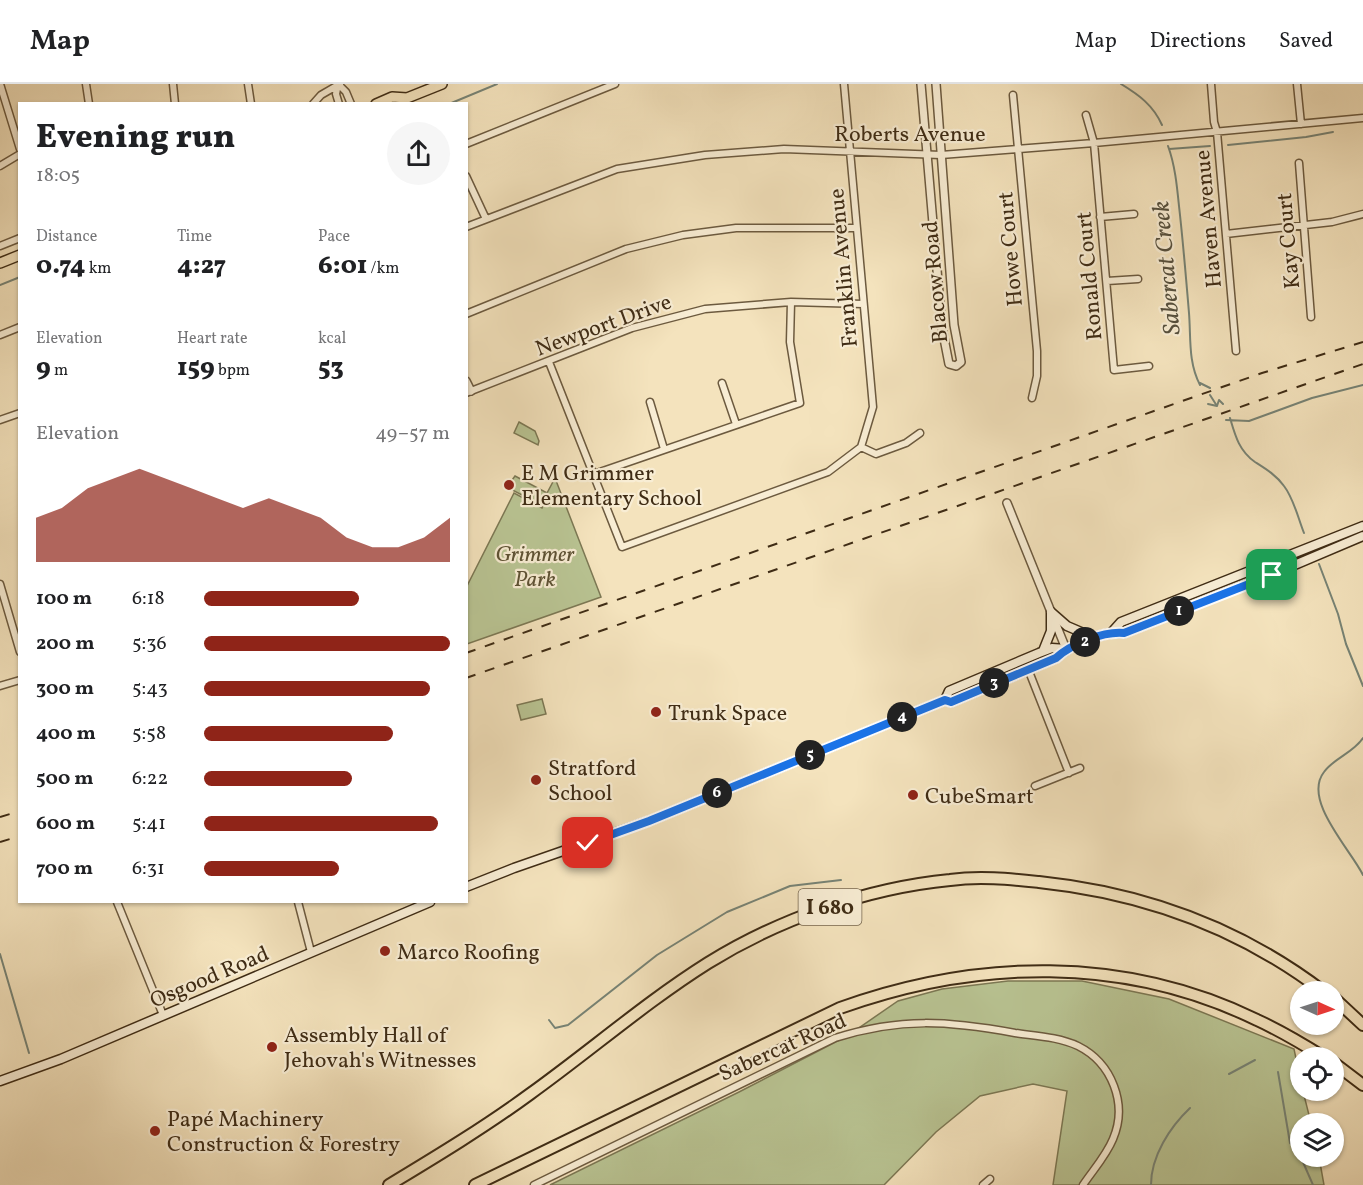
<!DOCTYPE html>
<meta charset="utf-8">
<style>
body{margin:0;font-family:Vollkorn,serif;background:#f6f6f6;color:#202124;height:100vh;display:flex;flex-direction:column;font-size:22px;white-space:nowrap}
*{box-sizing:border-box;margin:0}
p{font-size:20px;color:#757577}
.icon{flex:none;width:33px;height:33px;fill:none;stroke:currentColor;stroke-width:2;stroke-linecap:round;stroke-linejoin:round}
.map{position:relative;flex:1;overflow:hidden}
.sheet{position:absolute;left:18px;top:18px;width:450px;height:801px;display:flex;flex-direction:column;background:#fff;border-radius:0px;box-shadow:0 2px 4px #0004}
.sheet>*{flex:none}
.needle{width:39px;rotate:93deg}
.buttons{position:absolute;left:1290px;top:897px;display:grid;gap:12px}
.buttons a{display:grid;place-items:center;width:54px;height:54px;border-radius:50%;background:#fff;box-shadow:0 2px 4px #0004;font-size:30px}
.pin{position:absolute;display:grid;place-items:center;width:51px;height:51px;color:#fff;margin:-26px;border-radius:12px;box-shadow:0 3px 9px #0006}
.km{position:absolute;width:30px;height:30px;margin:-15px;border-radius:50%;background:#222;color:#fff;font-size:16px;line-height:30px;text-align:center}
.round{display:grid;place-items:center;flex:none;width:63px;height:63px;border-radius:32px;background:#f6f6f6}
.overview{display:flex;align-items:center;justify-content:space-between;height:102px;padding:0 18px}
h1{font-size:33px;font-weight:800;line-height:45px}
.metrics{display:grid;grid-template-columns:repeat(3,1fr);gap:9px;height:102px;padding:6px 18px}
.metrics div{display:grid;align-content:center}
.metrics b{font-size:26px;font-weight:800}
.metrics small{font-size:16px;font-weight:400}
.metrics p{font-size:16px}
.chart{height:168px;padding:12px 18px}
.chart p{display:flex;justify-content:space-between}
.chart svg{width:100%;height:108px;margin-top:6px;fill:#8f2418;opacity:.7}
ul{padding:0 18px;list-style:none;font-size:20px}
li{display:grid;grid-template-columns:96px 72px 1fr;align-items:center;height:45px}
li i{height:15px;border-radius:8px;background:#8f2418}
header{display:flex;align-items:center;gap:36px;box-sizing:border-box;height:84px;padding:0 30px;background:#fff;border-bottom:2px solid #e0e0e0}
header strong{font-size:28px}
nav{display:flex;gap:33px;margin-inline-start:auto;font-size:21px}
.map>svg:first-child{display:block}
.green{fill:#b9c493;stroke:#7c7854;stroke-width:1.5}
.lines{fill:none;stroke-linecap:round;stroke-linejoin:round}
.stream{stroke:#778375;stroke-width:2}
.minor-casing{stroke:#6c5a3f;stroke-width:9}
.tertiary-casing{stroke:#6c5a3f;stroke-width:10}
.secondary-casing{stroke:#3f2c15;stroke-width:11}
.primary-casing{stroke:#3f2c15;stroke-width:12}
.motorway-casing{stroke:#3f2c15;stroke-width:14}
.minor{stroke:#f8edd4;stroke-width:6}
.tertiary{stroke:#f8edd4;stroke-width:7}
.secondary{stroke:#f8edd4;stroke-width:8}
.primary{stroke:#f4e3bd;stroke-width:9}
.motorway{stroke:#f4e3bd;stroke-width:10}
.rail{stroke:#3f2c15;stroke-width:2;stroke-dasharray:10 10;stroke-linecap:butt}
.route-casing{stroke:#fff;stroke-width:12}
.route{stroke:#1a73e8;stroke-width:8}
.poi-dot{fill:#8f2418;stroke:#f8edd4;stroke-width:2}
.labels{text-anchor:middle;stroke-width:4.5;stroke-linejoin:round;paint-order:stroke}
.shield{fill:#f8edd4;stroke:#76664e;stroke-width:1.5}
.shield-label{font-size:21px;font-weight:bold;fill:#3f2c15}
.street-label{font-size:22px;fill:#3f2c15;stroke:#f8edd4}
.poi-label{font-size:22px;fill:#3f2c15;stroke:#f8edd4;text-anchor:start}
.park-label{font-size:22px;font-style:italic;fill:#5e5234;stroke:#f8edd4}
.water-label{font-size:24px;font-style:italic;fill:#56503d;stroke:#f8edd4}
</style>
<header>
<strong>Map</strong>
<nav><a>Map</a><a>Directions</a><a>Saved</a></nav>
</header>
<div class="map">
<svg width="1363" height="1101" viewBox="0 0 1363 1101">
<rect width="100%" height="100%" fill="#f4e3bd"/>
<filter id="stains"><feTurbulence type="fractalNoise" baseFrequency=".00333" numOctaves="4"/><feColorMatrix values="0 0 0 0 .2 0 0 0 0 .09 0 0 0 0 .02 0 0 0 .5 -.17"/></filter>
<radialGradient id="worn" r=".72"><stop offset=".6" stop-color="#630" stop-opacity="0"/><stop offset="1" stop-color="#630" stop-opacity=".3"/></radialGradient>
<path class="green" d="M519,338l16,9 4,10 -1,4 -24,-12z
M515,392l32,17 8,-15 46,119 -134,47v-58l47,-93 28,15 1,-2 -36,-19z
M542,615l4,15 -25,6 -4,-15z
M1008,897h74l87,18 125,50 6,28v13l3,1 8,32 -11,1v32l19,1 5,28h-271l14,-94 -34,-7 -53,12 -44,36 -52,53h-334l189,-93 108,-56 51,-35 44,-12z"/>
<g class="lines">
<path class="stream" d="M1121,0c18,11 32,21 41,41
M449,20l48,-20
M1228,61l78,-8 27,-5
M1168,62c7,19 9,40 11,60 4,35 7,71 10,107 2,25 -1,49 11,72
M1169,65l41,-3
M0,201l20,-8
M1200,299l10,5
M1210,311l7,11
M1208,320l9,2
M1217,322l2,-6 4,4
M1230,334c5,17 9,33 25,44 11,7 21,13 29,24 10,13 14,32 20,47
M1226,336l23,1 63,-23 51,-13
M1319,480l19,50 8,30 17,42
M1363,654c-10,15 -29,20 -39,34 -22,28 27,78 39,103
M0,870l29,99
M549,936l6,8 13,-3 89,-70 70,-43 63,-26 51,-6
M1278,988l12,71 9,10 14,32
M1229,990l26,-14
M1151,1101c0,-29 19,-58 39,-77"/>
<g class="minor-casing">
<path id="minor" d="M0,0l20,65
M86,0l3,20
M173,0l2,20
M248,0l3,20
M338,0l8,8 5,12
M338,0l-2,10 3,10
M844,0l29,323 -12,40
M1211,0l3,38 3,10 19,219
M1297,0l4,40
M1013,11l24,256v25l-5,22
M313,20l8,-9 19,-11
M1086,31l8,28 20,227 35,-4
M466,60l149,-60
M1299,79l12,154
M0,82l20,-12
M466,92l20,43
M1100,133l34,-3
M466,143l151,-58 88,-14 79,-6 157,6 153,-12 269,-25
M1226,150l106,-12 31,-8
M0,162l20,-8
M1107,197l31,-2
M466,230l160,-65 57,-14 53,-7h120
M0,251l20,-8
M549,278l73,185 206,-75 33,-25
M722,299l14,41
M466,309l166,-65 73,-19 86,-7 72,2
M650,318l14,47
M0,336l20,-7
M861,363l15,7 30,-11 14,-10
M594,390l206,-71 -10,-61 1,-40
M0,500l20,68
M1028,585l41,104
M0,602l20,-6
M1035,702l45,-18
M117,818l46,113
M298,818l13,50
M534,1101l301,-147c66,-21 113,-17 180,-5 21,3 44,4 63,13 34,17 50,58 35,93 -7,17 -20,31 -30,46
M983,1101l7,-6"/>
</g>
<g class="tertiary-casing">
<path id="tertiary" d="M921,0l21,244 7,36 7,2 5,-4 -7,-37 -18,-241
M466,297l5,10
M1007,419l59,146"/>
</g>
<g class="secondary-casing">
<path id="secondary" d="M1051,528l16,14 28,12
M1112,548l9,-10 242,-96
M1043,567l8,-20v-19
M945,616l4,-9 90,-38 13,-5 14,1
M466,803l48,-19 135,-47 296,-121 6,2 105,-44c15,-14 48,-27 68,-25l147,-58 92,-39
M0,997l61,-22 369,-157"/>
</g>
<g class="primary-casing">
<path id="primary" d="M376,20l16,-7 15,1 35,-14
M0,179l20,-8"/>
</g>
<g class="motorway-casing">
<path id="motorway" d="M1334,914l29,27
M1334,979l29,22
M389,1101c48,-29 96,-58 141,-91 60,-43 116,-92 178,-131 71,-44 159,-75 242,-83 30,-4 59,-1 89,2 105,11 200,45 285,110
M475,1101l365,-177c137,-49 284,-53 417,12 24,11 46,24 68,38"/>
</g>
<use href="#minor" class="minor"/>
<use href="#tertiary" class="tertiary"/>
<use href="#secondary" class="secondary"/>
<use href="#primary" class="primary"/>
<use href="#motorway" class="motorway"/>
<path class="rail" d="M466,569l796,-280 101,-31
M466,594l897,-314
M0,733l20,-6
M0,758l20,-6"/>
</g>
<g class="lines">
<g class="route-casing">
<path id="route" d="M588,759l61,-22 296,-121 6,2 105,-44c15,-14 48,-27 68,-25l148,-58"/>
</g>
<use href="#route" class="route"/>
</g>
<g class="poi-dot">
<circle cx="509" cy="401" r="6"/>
<circle cx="656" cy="628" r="6"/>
<circle cx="536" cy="696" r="6"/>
<circle cx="913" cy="711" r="6"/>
<circle cx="385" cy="867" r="6"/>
<circle cx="272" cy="963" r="6"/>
<circle cx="155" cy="1047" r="6"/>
</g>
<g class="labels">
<rect class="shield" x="798.5" y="805" width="63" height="36" rx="4.5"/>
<g class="shield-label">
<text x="830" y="830">I 680</text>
</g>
<g class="street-label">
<text x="910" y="57">Roberts Avenue</text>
<text transform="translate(1207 135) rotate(-95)" y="8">Haven Avenue</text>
<text transform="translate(1287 157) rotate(-95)" y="8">Kay Court</text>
<text transform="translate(1009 165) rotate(-95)" y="8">Howe Court</text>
<text transform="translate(842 184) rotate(-95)" y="8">Franklin Avenue</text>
<text transform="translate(1088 192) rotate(-95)" y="8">Ronald Court</text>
<text transform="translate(934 198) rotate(-95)" y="8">Blacow Road</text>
<text transform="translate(603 240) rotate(-20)" y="8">Newport Drive</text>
<text transform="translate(209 892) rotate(-23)" y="8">Osgood Road</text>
<text transform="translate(782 962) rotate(-24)" y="8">Sabercat Road</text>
</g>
<g class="poi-label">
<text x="521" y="396">E M Grimmer<tspan x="521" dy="25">Elementary School</tspan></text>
<text x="668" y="636">Trunk Space</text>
<text x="548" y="691">Stratford<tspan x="548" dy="25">School</tspan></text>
<text x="925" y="719">CubeSmart</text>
<text x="397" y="875">Marco Roofing</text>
<text x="284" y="958">Assembly Hall of<tspan x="284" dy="25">Jehovah's Witnesses</tspan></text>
<text x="167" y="1042">Papé Machinery<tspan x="167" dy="25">Construction &amp; Forestry</tspan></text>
</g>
<g class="park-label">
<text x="535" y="477">Grimmer<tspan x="535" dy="25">Park</tspan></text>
</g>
<g class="water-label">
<text transform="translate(1166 184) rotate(-95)" y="8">Sabercat Creek</text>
</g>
</g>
<rect width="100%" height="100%" filter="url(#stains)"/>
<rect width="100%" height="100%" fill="url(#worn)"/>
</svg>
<div class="buttons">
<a><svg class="needle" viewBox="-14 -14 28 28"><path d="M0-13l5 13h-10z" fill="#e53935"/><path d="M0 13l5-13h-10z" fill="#757577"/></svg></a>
<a><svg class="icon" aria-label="locate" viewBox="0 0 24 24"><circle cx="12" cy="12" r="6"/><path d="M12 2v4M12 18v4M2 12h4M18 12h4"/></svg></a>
<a><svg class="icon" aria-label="layers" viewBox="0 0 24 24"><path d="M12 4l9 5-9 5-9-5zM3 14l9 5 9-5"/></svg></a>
</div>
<div class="pin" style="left:1272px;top:491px;background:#1e9e55"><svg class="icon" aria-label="arrive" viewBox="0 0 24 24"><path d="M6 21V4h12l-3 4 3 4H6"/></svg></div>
<div class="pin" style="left:588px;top:759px;background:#d93025"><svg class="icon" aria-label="check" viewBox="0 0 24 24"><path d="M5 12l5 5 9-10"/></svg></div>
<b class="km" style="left:1179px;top:527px">1</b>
<b class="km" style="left:1085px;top:558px">2</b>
<b class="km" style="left:994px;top:599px">3</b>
<b class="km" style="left:902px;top:633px">4</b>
<b class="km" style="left:810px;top:671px">5</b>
<b class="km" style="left:717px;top:709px">6</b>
<section class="sheet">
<div class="overview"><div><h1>Evening run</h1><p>18:05</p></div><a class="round"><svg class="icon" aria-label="share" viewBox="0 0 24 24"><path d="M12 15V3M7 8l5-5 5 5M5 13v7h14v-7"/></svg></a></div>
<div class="metrics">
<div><p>Distance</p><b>0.74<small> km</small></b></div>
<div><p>Time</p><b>4:27</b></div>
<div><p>Pace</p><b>6:01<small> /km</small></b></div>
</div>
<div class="metrics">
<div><p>Elevation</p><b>9<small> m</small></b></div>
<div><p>Heart rate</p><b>159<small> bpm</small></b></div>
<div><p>kcal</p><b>53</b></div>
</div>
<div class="chart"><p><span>Elevation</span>49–57 m</p>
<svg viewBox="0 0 160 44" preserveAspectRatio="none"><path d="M0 44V26L10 22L20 14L30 10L40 6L50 10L60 14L70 18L80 22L90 18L100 22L110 26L120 34L130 38L140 38L150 34L160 26V44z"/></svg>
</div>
<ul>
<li><b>100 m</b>6:18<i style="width:63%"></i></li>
<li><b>200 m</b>5:36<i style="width:100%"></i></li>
<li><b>300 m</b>5:43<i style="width:92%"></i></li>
<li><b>400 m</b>5:58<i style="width:77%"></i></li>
<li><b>500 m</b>6:22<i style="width:60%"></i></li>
<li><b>600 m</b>5:41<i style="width:95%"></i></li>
<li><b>700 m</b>6:31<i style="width:55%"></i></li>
</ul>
</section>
</div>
